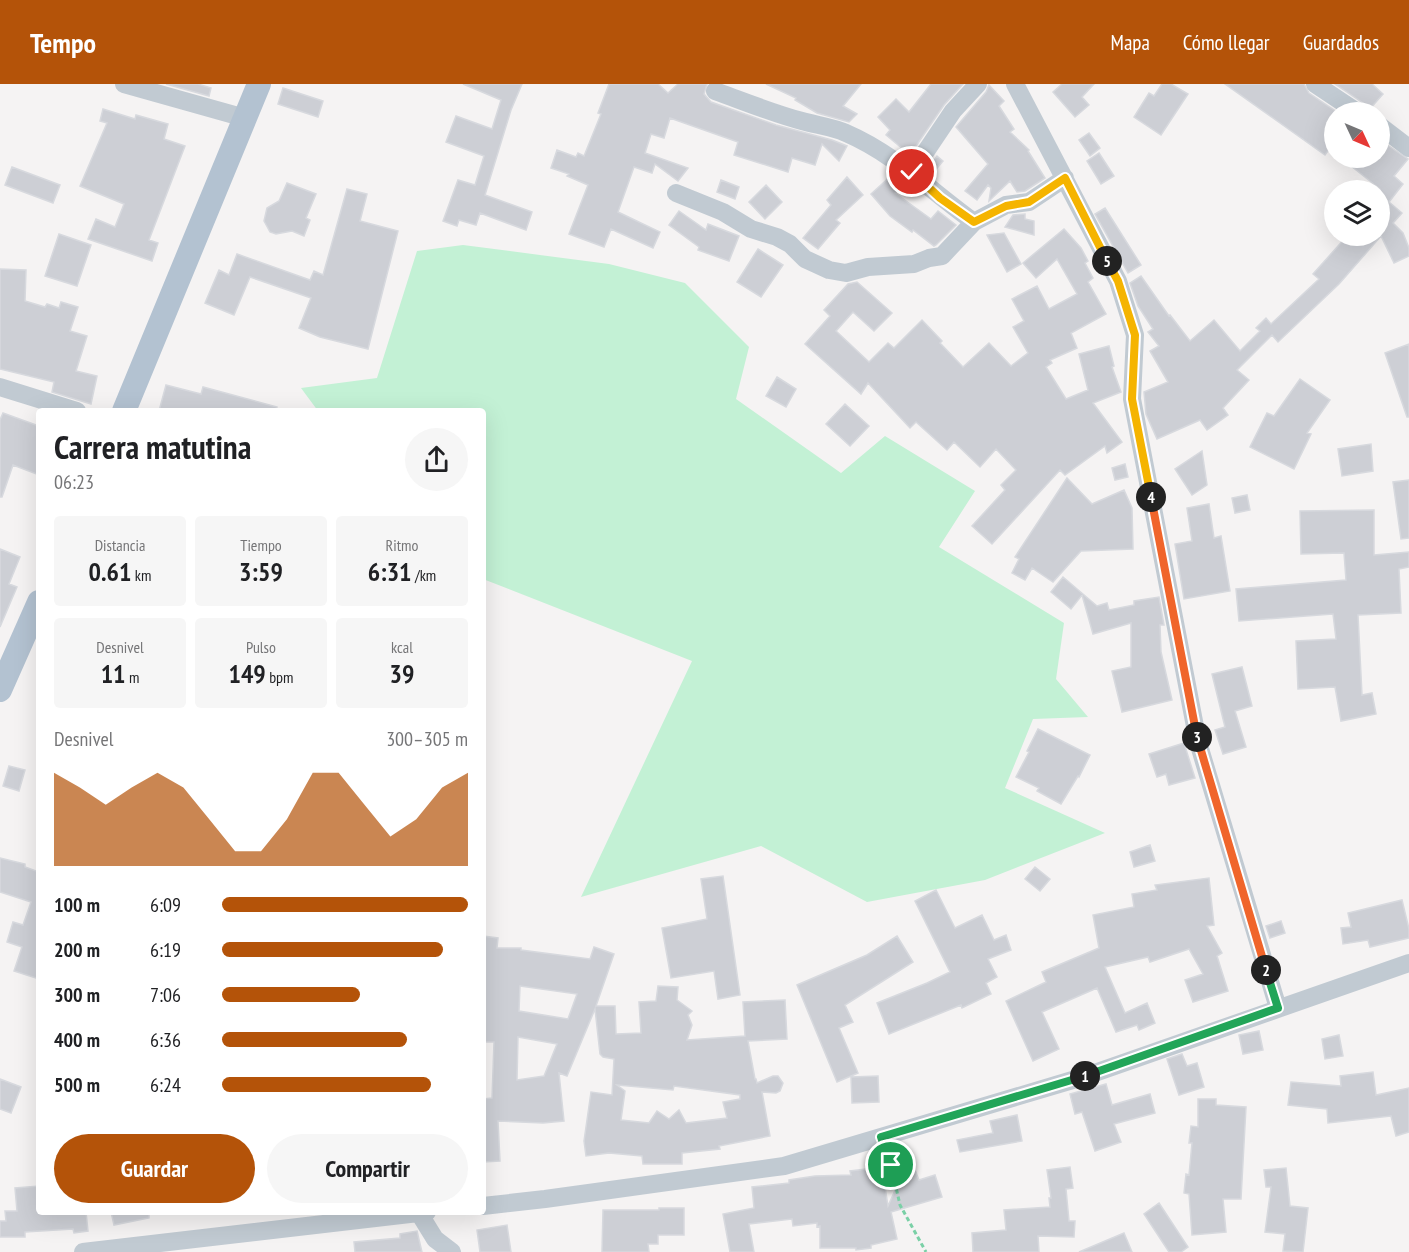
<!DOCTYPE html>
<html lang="es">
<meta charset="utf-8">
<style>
body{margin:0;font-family:"PT Sans Narrow",sans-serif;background:#f6f6f6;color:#202124;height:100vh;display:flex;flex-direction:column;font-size:22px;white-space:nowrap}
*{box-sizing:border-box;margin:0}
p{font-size:20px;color:#757577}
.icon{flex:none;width:33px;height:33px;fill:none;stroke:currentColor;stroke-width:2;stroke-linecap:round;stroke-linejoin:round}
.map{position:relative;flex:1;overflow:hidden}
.sheet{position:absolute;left:36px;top:324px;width:450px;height:807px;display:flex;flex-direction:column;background:#fff;border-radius:6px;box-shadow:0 6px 24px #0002}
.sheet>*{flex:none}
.needle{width:39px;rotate:134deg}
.fabs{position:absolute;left:1324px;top:18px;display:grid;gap:12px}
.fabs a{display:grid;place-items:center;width:66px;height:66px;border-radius:50%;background:#fff;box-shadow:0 6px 24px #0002;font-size:30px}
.pin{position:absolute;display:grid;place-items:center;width:51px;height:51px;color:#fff;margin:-26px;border:3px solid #fff;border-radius:50%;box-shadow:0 2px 6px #0007}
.km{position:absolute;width:30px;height:30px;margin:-15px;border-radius:50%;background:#222;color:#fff;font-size:16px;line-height:30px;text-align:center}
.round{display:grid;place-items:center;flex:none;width:63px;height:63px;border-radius:32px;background:#f6f6f6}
.summary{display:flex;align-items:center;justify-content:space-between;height:102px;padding:0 18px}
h1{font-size:33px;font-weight:800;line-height:45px}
.metrics{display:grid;grid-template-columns:repeat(3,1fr);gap:9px;height:102px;padding:6px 18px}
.metrics div{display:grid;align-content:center;border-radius:6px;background:#f6f6f6;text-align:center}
.metrics b{font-size:26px;font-weight:800}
.metrics small{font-size:16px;font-weight:400}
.metrics p{font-size:16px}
.chart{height:168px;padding:12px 18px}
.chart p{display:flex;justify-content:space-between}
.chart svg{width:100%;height:108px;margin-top:6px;fill:#b45309;opacity:.7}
.action{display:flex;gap:12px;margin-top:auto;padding:12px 18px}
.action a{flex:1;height:69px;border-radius:36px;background:#b45309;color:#fff;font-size:24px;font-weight:800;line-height:69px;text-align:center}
.action a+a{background:#f6f6f6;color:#202124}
ul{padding:0 18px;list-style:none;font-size:20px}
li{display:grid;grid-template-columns:96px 72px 1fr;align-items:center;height:45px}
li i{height:15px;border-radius:8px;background:#b45309}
header{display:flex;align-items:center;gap:36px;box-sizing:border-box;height:84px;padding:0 30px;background:#b45309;color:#fff}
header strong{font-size:28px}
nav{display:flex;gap:33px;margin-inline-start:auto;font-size:21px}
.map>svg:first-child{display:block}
.green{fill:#c3f1d5}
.building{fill:#cdcfd5;stroke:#d7d9de;stroke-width:1.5;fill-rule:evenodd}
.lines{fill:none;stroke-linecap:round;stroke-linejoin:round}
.path{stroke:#7ad0a6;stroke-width:3;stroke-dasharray:4.5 3;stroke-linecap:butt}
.minor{stroke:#c1cad2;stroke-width:18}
.major{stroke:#b3c2d1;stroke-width:24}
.split-1-casing{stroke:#fff;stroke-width:12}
.split-2-casing{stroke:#fff;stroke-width:12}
.split-3-casing{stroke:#fff;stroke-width:12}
.split-4-casing{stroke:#fff;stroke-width:12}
.split-5-casing{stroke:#fff;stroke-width:12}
.split-6-casing{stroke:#fff;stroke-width:12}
.split-1{stroke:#22a559;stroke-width:8}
.split-2{stroke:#22a559;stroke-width:8}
.split-3{stroke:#f0652b;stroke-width:8}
.split-4{stroke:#f0652b;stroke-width:8}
.split-5{stroke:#f5b400;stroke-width:8}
.split-6{stroke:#f5b400;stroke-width:8}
</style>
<header>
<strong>Tempo</strong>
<nav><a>Mapa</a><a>Cómo llegar</a><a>Guardados</a></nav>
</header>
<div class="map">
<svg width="1409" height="1168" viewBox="0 0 1409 1168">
<rect width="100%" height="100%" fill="#f5f3f3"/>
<path class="green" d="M463,161l146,19 76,19 64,64 -13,52 105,74 44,-37 90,55 -36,56 125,76 -8,56 32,38 -55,2 -28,69 100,45 -120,47 -118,22 -106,-56 -180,51 111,-236 -209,-82v-168h-165l-17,-23 76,-10 40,-127z"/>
<path class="building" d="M166,0h32l13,4 -2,8z
M463,0h59l-11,26 -26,85 47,17 -6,18 -46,-17 -4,12 -17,-5 -2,6 -14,-5 15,-41 17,5 9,-29 -38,-14 10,-26 36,13 9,-29z
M609,0h49l10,9 10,-9h29l-3,10 7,8 65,23 56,15 15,6 -8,15 -17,-17 -7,21 -23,-7 -4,14 -54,-17 4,-13 -68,-24 -6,20 -13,-4 -6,19 43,15 -10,13 -23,-17 -3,9 -18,-6 -16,45 42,20 -7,16 -42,-19 -7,18 -35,-13 19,-49 -21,-9 2,-2 -18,-6 6,-18 19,7 2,-4 6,3 17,-42 -3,-1z
M766,0h95l-18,22 14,8 -8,8 -32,-9 -22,-13 1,-2z
M931,0h32l-19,21 -34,50 -24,-20 4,-5 -12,-13 18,-18 13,13z
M1062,0h32l-12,13 7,8 -14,12 -22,-25z
M1162,0h9l17,10 -27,41 -27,-18 15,-24 5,3z
M1225,0h79l5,9 28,19h-2v40l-5,-4 -5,7z
M1335,0h37l11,10 -15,17 -5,-8z
M989,1l15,16 -5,5 15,23 -4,3 19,18 -1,1 17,27 -20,13 -8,1 -7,-11 -21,20 2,-13 -3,-3 -11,15 -12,-9 23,-27 -32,-37 30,-35z
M283,4l40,13 -5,16 -40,-13z
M103,25l32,10 1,-4 32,9 -4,15 21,7 -36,94 9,3 -6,18 -64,-22 8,-20 19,8 9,-23 -44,-18 27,-63 -7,-2z
M1089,49l11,15 -10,8 -11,-16z
M1380,56l28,19 -14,17 9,8 -14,18 13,11 -9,10 10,10 6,15v8l-15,7 -13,-27 -42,48 -61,58 -6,-7 -35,35 12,10 -26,28 5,7 -21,15 -7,-10 -43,19 -11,-25 -2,-22 24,-10 -18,-31 9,-5 -11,-14 5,-3 -15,-23 -8,-23 11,-7 28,40 1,-1 20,26 24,-21 26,31 20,-20 -4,-3 10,-10 5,6 48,-45 -6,-5 34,-38h33v-47l-39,-31h39z
M1099,69l15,23 -13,8 -14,-23z
M937,72l6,5 -11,13 -5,-4z
M12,83l48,18 -7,18 -48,-18z
M893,90l13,10 -11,9 36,26 7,-8 18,14 -20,20 -2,1 -21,-16 -1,2 -22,-16 -19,-22z
M847,93l16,18 -27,25 4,3 -22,26 -15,-11 28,-33 -4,-5z
M721,96l18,7 -4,12 -18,-7z
M287,99l29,11 -10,24 4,2 -6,16 -12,-5 -16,3 -6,-2 -6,-11 3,-13 12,-7z
M766,101l16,17 -17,17 -16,-17z
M347,105l20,5 -7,27 38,10 -30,118 -48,-12 -21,-9 12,-30 -61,-21 -16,38 -29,-12 14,-33 10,5 8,-21 73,26 4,-9 9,4z
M1105,124l36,57 -13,8 -33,-59z
M679,127l27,19 2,-6 31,12 -10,25 -31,-11 1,-3 -30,-22z
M1025,130v5l9,2v14l-29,-8 8,-12z
M1064,145l17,19 7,13 -3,2 8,15 -5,4 18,32 -35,19 6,15 -27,12 2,3 -6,4 20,32 22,-9 -9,-36 30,-8 5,20 -2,1 9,25 -28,11 29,39 -15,11 -2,-7 -40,29 -5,-5 -68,74 -20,-18 33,-36 -4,-5 15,-15 -20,-21 -16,18 -26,-25 -7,8 -31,-28 -6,6 -42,-45 -7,11 -56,-50 25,-28 -6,-6 24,-26 9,-2 35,31 -18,18 -21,-19 -17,19 33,31 19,-19 6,5 28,-28 20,21 -2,2 23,24 26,-24 22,23 17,-13 -15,-26 11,-6 -12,-22 25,-13 12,23 28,-15 -20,-35 -21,19 -13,-15z
M1004,149l17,31 -14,8 -20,-37z
M59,150l32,11 -14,41 -32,-10z
M758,165l25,16 -22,32 -24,-15z
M0,185l26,1 -1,31 20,6 2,-3 12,4 2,-6 17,5 -8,24 17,5 -11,35 21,5 -6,28 -39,-12 2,-10 -54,-13z
M1409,260v73h-2l-22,-64z
M777,293l19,12 -10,18 -20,-11z
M1300,295l30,21 -23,33 4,1 -17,35 -44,-22 17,-34 7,3z
M166,301l35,9 2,-7 74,20 -1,4h-117z
M845,320l24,22 -19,20 -24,-22z
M3,329l36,13v49l-26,-10 -11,32h-2v-77z
M1371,360l2,27 -31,5 -4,-27z
M1202,367l5,34 -15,10 -17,-26z
M1125,380l3,13 -13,3 -3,-12z
M1067,394l25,26 32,-14 8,18 1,41 -52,2 -28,31 -21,-14 -7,12 -13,-7 7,-14 -4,-2z
M1409,396v58l-8,1 -8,-57z
M1247,411l3,15 -15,3 -3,-15z
M1209,420l5,34 7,-2 9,55 -46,8 -9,-55 17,-3 -5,-33z
M1374,426v45l35,-3v15l-10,2 2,44 -43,2 4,80 10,-2 4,21 -35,7 -6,-34 -37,2 -2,-48 40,-2 -3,-25 -94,7 -3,-32 110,-9 -2,-27 -43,1 -1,-43z
M0,465l20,8 -11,27 8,3 -17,40z
M1063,493l34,29 10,-3 2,7 25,-5v-4l25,-4 5,28h-4l1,27 11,48 -50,12 -10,-41 19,-4v-44l-38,11 -11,-39 -11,14 -20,-17z
M1242,583l10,39 -17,5 11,36 -23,7 -8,-24 10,-3 -13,-53z
M1038,645l52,26 -11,22 -1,-1 -17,28 -24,-13 2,-3 -23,-11 13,-25 -2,-1z
M1184,659l11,35 -26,7 -3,-11 -9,3 -8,-23z
M9,682l16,4 -6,21 -16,-5z
M1150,761l5,16 -21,6 -4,-15z
M0,774l25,6v3l14,5v107l-25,-8 8,-24 -15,-5 6,-20 10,3 8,-23 -31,-10z
M1035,783l15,12 -10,12 -15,-12z
M723,792l17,119 -22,4 -4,-28 -43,7 -9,-50 45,-9 -6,-40z
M1209,794l5,47 -7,1 15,27 -5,3 11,35 -35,11 -8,-22 18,-6 -14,-25 -39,13 -2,-5 -43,10 20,46 22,-10 8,20 -16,7 -2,-5 -21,7 -19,-44 -55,24 17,37 -26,12 -27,-60 40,-19 -4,-10 57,-24 -6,-33 41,-8 -2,-13 25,-4 -2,-5z
M936,806l19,38 27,-13 12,25 12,-5 5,15 -23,9 9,18 -11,6 5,11 -29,14 -1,-3 -72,29 -12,-31 50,-20 23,-11 -35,-71z
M1402,816l7,29v9l-39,9 -2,-7 -25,4 -2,-16 10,-1 -3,-14z
M1281,837l4,12 -15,5 -4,-12z
M483,852l15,2 -1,10h24v2l69,9 4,-12 20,7 -18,52h19l1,28 25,-1 -2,-31 17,-1 2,-15 20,1 -1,13 15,11 -4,4 4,10 -5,15 58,-4 -2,-34 42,-2 2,39 -39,2 7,38h1l1,4 16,-7h5l5,7 -3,8 -4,2 -14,-1 8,44 -51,10 1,3 -38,4v11h-39l-1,-8 -33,-3 -23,3 -2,-15 7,-49 21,3 2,-36 -11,-2 -3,-3 -5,-45 -28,67 -8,-3 5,48 -21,2 -45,-2 2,40 -17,1v-63l9,-1 2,-56h-11zM520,902l57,8 -9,25 -49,-8zM518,953l39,7 -13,32 -27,4zM617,1001l56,5 1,-4 66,9v4l-17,3 4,16 -41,5 -7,-13 -10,9 -12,-8 -8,12 -28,-3 4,-29z
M897,852l16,26 -68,43 8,17 -14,6 19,45 -21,9 -40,-97 70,-30z
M1259,947l4,19 -20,4 -4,-19z
M1339,951l4,21 -18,3 -3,-20z
M1182,970l5,12 10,-3 7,24 -25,8 -12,-36z
M1373,988l3,23 33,-7v44l-13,4 -5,-20 -63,7 -1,-14 -39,-4 3,-23 50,4 -1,-10z
M878,992l1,26 -27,1 -1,-26z
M0,995l21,8 -10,26 -11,-4z
M1106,1000l6,21 38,-11 5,19 -41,11 7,18 -26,9 -13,-39 -7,2 -5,-20z
M1198,1015h18v6l30,2 -5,92h-18l3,33 -34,3 -3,-41 -5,-1 2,-19 3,1 3,-32h-3l2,-17 7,1z
M1017,1031l5,26 -62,11 -3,-12 36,-7 -3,-12z
M910,1073l9,23 16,-5 7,22 -51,15 6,27 -26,6v3l-15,2v-2h-36v-22l-3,1v-4l-24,3 -1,-7 -43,5 5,28h-24l-7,-38 31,-6 -2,-21 37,-4v-3l26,-4 36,-1 -1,-4 32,-4 6,39z
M1070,1083l3,21 -7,1 3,32h6l-1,16 -36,-1 1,16h-66l-1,-19 34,-3 -2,-20 46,-3 -1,-9h2l-4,-28z
M1286,1084l4,38 18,2 -5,44 -20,-1 2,-17 -20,-2 6,-45h-5l-2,-17z
M39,1102v26h47l2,19 -14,2 -1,-4 -48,3v5h-25v-16h6l-1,-10h12l-2,-23z
M1159,1119l29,44 -7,5h-12l-25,-38z
M659,1124h25v27h-26v9h-10l1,8h-47l1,-42h56z
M111,1128h38v6l-35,7z
M507,1141l4,27h-31l-3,-22z
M417,1147l5,21h-67l-1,-10 46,-4v-4z
M1124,1149l8,19h-53z"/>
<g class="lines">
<path class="path" d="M887,1069l4,12 9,40 26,47"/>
<path class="minor" d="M124,0l121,34
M1015,0l103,197 17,54 -3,64 66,343 80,266
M1315,0l42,28
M715,7c28,10 57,22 87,30 14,4 31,6 44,12 49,21 86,59 128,89
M1380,42l29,22
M912,88l41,-61 25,-27
M676,109l47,19 28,17 26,8 13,7 15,15 24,11 17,3 22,-6 46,-3 15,-6 13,-2 32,-34 32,-17 23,-3 36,-24
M0,303l77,24
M483,1122l62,-7 239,-33 302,-90 323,-113
M419,1129l16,26 17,13
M83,1168l344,-40"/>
<path class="major" d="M124,327l135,-327
M0,606l39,-88"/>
</g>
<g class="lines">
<g class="split-1-casing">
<path id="split-1" d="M891,1081l-10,-28 204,-61"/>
</g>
<g class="split-2-casing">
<path id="split-2" d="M1085,992l193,-68 -12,-38"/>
</g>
<g class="split-3-casing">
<path id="split-3" d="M1197,653l69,233"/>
</g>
<g class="split-4-casing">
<path id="split-4" d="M1151,413l46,240"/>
</g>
<g class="split-5-casing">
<path id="split-5" d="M1107,177l11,20 17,54 -3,64 19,98"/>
</g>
<g class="split-6-casing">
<path id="split-6" d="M912,88l28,26 34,24 32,-16 23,-4 36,-24 42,83"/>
</g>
<use href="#split-1" class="split-1"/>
<use href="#split-2" class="split-2"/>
<use href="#split-3" class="split-3"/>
<use href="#split-4" class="split-4"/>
<use href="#split-5" class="split-5"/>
<use href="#split-6" class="split-6"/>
</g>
</svg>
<div class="fabs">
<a><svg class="needle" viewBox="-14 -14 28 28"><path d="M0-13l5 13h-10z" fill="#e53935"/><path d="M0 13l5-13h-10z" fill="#757577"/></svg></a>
<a><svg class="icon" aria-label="layers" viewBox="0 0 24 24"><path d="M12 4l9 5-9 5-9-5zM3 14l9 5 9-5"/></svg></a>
</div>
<div class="pin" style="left:891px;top:1081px;background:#1e9e55"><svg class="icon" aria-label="arrive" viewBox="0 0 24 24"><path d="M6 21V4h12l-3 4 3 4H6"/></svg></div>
<div class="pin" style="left:912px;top:88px;background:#d93025"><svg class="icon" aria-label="check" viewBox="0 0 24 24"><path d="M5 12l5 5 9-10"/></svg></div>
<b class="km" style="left:1085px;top:992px">1</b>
<b class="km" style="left:1266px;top:886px">2</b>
<b class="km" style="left:1197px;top:653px">3</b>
<b class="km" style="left:1151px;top:413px">4</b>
<b class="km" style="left:1107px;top:177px">5</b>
<section class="sheet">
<div class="summary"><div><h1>Carrera matutina</h1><p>06:23</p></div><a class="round"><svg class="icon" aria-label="share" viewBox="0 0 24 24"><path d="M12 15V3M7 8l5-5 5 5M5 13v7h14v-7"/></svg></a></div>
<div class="metrics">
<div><p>Distancia</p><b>0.61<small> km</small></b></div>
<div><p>Tiempo</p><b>3:59</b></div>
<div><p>Ritmo</p><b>6:31<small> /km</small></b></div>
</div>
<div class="metrics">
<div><p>Desnivel</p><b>11<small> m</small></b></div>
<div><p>Pulso</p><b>149<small> bpm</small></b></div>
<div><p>kcal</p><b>39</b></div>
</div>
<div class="chart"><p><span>Desnivel</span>300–305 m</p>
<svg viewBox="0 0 160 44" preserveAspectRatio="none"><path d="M0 44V6L10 12L20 19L30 12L40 6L50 12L60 25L70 38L80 38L90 25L100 6L110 6L120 19L130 32L140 25L150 12L160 6V44z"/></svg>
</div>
<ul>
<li><b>100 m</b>6:09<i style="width:100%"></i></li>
<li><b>200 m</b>6:19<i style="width:90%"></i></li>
<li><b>300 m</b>7:06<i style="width:56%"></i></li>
<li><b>400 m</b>6:36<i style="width:75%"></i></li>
<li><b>500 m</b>6:24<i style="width:85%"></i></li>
</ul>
<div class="action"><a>Guardar</a><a>Compartir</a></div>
</section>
</div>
